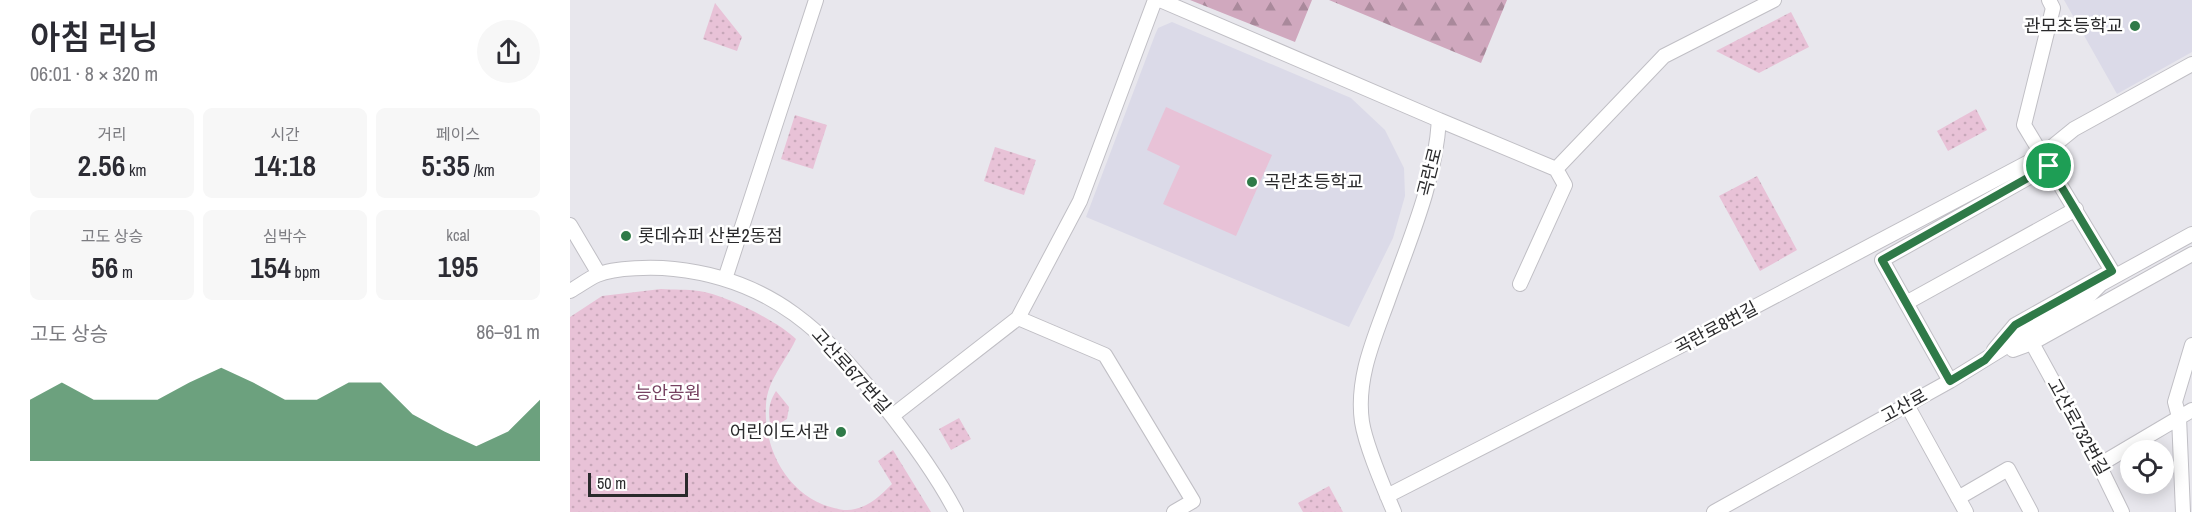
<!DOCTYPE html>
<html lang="ko">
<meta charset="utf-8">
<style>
body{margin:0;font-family:"Archivo Narrow","Noto Sans KR",sans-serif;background:#f7f7f7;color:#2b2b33;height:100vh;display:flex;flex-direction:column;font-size:22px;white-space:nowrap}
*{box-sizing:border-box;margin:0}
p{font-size:20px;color:#7c7c81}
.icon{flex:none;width:33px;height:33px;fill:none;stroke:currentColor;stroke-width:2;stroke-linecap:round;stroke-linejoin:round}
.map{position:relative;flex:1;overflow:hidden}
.sheet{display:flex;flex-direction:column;background:#fff;width:570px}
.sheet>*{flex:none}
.tools{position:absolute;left:1550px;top:440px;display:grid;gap:12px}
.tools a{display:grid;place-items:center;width:54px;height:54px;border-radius:50%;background:#fff;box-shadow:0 3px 15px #0003;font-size:30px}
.scale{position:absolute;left:18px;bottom:15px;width:100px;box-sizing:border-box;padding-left:6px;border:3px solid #2a2a2c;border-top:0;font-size:16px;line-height:21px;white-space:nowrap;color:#2a2a2c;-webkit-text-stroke:4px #fff;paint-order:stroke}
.pin{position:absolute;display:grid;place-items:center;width:51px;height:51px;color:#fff;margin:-26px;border:3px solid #fff;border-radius:50%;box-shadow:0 2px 6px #0007}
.round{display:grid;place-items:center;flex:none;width:63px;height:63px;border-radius:32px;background:#f7f7f7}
.summary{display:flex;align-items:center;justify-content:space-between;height:102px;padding:0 30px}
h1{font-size:33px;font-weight:600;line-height:45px}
.stats{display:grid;grid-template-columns:repeat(3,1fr);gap:9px;height:102px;padding:6px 30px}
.stats div{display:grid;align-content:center;border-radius:9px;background:#f7f7f7;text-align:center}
.stats b{font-size:30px;font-weight:600}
.stats small{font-size:16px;font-weight:400}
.stats p{font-size:16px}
.chart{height:168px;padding:12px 30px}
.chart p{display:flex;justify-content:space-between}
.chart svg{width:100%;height:108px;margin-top:6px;fill:#2f7a48;opacity:.7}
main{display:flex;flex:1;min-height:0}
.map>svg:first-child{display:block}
.built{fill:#dbdae8}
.green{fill:url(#green-dots)}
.forest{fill:url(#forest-firs)}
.pitch{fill:#e8c2d7}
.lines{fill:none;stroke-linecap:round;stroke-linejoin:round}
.minor-casing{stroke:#c0bfc5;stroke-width:16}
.minor{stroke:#fff;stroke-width:14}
.route-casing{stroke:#fff;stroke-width:12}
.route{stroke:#2f7a48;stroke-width:8}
.poi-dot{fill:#2f7a48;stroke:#fff;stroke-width:2}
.labels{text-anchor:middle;stroke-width:5;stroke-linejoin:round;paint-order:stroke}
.poi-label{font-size:18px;fill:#2a2a2c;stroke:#fff;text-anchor:end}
.street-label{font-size:18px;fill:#2a2a2c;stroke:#fff}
.park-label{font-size:18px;fill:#764161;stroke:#fff}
</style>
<main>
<section class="sheet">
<div class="summary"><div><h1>아침 러닝</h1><p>06:01 · 8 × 320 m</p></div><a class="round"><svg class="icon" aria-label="share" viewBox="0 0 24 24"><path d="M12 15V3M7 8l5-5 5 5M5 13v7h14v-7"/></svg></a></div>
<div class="stats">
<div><p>거리</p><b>2.56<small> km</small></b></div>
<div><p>시간</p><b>14:18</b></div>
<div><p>페이스</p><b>5:35<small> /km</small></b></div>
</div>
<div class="stats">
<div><p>고도 상승</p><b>56<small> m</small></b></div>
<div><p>심박수</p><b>154<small> bpm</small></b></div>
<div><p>kcal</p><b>195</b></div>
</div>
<div class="chart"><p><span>고도 상승</span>86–91 m</p>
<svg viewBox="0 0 160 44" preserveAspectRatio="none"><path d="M0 44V19L10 12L20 19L30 19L40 19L50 12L60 6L70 12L80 19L90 19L100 12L110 12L120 25L130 32L140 38L150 32L160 19V44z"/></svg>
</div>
</section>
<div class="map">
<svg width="1622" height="512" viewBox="0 0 1622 512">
<defs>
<pattern id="green-dots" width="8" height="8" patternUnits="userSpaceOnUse" patternTransform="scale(1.5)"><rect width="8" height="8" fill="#e8c2d7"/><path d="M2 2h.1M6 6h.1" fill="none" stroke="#c7a7b9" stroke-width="1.8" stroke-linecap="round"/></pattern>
<pattern id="forest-firs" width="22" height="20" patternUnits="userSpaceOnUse" patternTransform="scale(1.5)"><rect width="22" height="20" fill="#d0a8be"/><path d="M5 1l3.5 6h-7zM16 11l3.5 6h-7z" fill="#a9899b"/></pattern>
</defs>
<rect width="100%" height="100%" fill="#e8e7ed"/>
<path class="built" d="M1494,0h128v52l-75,42z
M602,22l179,76 34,32 19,38 1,28 -12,42 -44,89 -263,-110 69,-182 3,-7z"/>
<path class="green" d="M145,3l27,34 -5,14 -34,-12z
M1221,12l18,35 -50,26 -43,-22z
M1406,109l11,21 -39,21 -11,-20z
M225,115l32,10 -14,44 -32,-10z
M425,147l41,13 -12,35 -40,-14z
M1187,176l40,74 -37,21 -41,-75z
M91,289c13,1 26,0 38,2 27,4 78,30 97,48 -10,22 -29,41 -30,66 -3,41 19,85 58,100 9,3 21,7 31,4 15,-3 27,-15 37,-25l-14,-23 15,-11 38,62h-361v-195l32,-21z
M206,391l13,16 -2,12 -10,6 -7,-2c-2,-12 -1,-21 6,-32z
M389,418l12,21 -20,11 -12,-21z
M759,486l14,26h-40l-5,-9z"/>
<path class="forest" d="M620,0h122l-17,42z
M759,0h178l-26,63z"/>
<path class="pitch" d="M596,107l106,48 -36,81 -73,-32 17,-38 -33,-16z"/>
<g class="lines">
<g class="minor-casing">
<path id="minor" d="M590,0l279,120c-4,64 -31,123 -52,183 -14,38 -31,77 -25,119 4,25 22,66 32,90
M1479,0l4,8 -29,117 88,146
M869,120l117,49 108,-113 110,-56
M0,225l29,49
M155,279l91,-279
M950,284l45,-99 -9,-16
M0,291c9,-5 18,-12 27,-16 18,-8 58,-8 77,-6 98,10 152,64 210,137 27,34 52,68 72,106
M1336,303l170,-94
M448,318l87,37 88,146 -19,11
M1462,343l67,122 23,47
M1424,350l21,-25 89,-50
M1443,350l19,-7 160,-89
M1380,381l-68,-121 167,-94
M1337,405l59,107
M322,416l126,-98 62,-117 75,-201
M1529,465l93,-55
M817,496l303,-155 352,-186 32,-26 118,-65
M1388,498l50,-29 23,43
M1144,512l236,-131 141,-87 10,-10 91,-50
M1613,512l-4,-95 -4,-15 17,-57"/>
</g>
<use href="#minor" class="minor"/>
</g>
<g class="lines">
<g class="route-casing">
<path id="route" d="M1479,166l63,105 -97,54 -30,35 -35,21 -68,-121z"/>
</g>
<use href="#route" class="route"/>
</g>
<g class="poi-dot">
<circle cx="1565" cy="26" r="6"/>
<circle cx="682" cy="182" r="6"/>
<circle cx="56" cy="236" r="6"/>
<circle cx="271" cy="432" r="6"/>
</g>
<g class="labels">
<g class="poi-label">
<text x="1553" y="32">관모초등학교</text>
<text x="694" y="188" text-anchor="start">곡란초등학교</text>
<text x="68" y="242" text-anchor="start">롯데슈퍼 산본2동점</text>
<text x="259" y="438">어린이도서관</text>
</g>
<g class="street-label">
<text transform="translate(860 172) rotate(-76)" y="6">곡란로</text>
<text transform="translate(1146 328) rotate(-28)" y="6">곡란로8번길</text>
<text transform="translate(281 371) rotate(48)" y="6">고산로677번길</text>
<text transform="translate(1334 406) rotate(-29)" y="6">고산로</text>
<text transform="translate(1508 427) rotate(61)" y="6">고산로732번길</text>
</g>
<g class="park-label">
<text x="98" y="399">능안공원</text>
</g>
</g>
</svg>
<div class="tools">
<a><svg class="icon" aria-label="locate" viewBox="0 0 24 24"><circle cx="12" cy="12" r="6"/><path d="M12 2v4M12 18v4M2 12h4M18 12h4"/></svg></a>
</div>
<div class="scale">50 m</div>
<div class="pin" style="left:1479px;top:166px;background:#1e9e55"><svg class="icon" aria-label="arrive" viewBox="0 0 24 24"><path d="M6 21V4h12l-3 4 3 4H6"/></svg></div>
</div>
</main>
